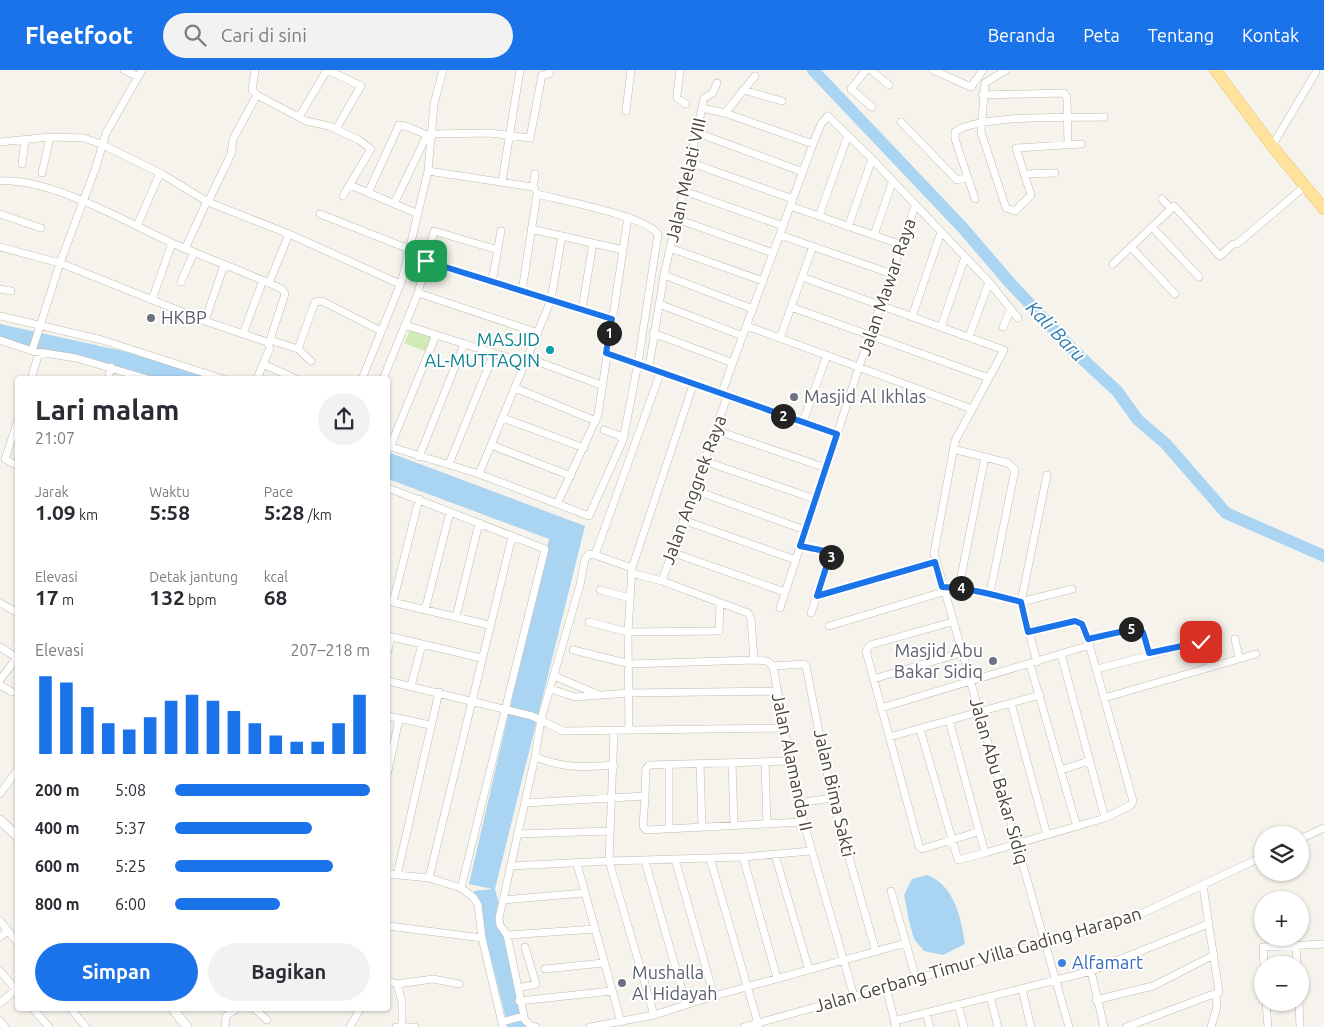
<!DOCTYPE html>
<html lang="id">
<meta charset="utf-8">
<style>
body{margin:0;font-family:Ubuntu,sans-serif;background:#f2f2f3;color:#2b2b33;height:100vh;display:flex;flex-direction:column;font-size:19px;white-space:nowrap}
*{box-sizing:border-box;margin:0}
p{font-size:16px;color:#7c7c81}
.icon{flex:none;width:28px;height:28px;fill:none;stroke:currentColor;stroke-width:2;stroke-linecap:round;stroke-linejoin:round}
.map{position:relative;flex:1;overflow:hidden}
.panel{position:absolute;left:15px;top:306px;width:375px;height:635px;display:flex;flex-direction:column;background:#fff;border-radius:5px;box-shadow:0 1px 4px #0004}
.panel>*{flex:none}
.controls{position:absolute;left:1254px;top:756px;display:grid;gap:10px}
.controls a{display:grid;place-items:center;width:55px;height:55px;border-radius:50%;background:#fff;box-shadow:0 1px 4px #0004;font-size:25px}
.pin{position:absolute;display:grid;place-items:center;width:42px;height:42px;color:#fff;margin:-21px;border-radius:10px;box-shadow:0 2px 8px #0006}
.km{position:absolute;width:25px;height:25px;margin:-12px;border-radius:50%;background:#222;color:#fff;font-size:14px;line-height:25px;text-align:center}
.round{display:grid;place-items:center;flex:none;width:52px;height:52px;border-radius:26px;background:#f2f2f3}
.head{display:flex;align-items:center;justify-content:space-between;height:85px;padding:0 20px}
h1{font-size:28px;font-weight:600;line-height:38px}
.figures{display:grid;grid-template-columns:repeat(3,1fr);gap:8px;height:85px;padding:5px 20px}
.figures div{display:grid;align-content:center}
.figures b{font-size:21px;font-weight:600}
.figures small{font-size:14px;font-weight:400}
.figures p{font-size:14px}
.chart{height:140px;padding:10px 20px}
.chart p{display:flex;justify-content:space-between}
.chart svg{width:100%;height:90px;margin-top:5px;stroke:#1a73e8;stroke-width:6}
.button{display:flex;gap:10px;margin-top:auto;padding:10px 20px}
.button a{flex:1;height:58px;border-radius:30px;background:#1a73e8;color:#fff;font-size:20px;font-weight:600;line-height:58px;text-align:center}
.button a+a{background:#f2f2f3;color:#2b2b33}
ul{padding:0 20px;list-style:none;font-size:16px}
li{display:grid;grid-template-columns:80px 60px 1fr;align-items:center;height:38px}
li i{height:12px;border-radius:6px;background:#1a73e8}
header{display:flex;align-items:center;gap:30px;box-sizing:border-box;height:70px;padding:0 25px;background:#1a73e8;color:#fff}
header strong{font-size:24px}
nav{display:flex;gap:28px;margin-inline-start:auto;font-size:18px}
.search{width:350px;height:45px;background:#f2f2f3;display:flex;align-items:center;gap:12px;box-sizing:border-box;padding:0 18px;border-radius:28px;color:#7c7c81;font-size:19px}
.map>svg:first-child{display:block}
.green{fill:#d2eab5}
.water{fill:#a9d4f2}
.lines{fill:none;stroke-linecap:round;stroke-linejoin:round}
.river{stroke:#a9d4f2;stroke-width:12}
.minor-casing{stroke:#c2bbae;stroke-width:8}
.tertiary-casing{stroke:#c2bbae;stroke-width:10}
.primary-casing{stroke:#e6c16a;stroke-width:12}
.minor{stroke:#fff;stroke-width:7}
.tertiary{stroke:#fff;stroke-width:9}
.primary{stroke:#ffe39c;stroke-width:11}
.route-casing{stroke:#fff;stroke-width:10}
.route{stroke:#1a73e8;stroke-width:6}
.worship-dot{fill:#6b7280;stroke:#fff;stroke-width:2}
.culture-dot{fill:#0f9aa8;stroke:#fff;stroke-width:2}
.shop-dot{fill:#3f7fe0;stroke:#fff;stroke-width:2}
.labels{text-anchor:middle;stroke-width:4;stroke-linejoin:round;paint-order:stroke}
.street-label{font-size:18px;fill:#4b4439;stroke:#fff}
.worship-label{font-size:18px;fill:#5b616d;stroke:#fff;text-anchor:start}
.culture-label{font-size:18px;fill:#0d838f;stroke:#fff;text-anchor:end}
.shop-label{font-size:18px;fill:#366cbe;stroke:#fff;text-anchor:start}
.water-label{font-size:19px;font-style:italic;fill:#2e7ab2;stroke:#fff}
</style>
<header>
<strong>Fleetfoot</strong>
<div class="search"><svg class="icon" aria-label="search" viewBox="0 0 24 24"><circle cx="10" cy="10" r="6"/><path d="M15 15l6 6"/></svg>Cari di sini</div>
<nav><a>Beranda</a><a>Peta</a><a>Tentang</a><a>Kontak</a></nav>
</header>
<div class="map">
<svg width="1324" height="957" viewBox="0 0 1324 957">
<rect width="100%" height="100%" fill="#f6f3ec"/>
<path class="green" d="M411,258l22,8 -6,16 -23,-9z"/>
<path class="water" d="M0,254l177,39 38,16h-70l-145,-40z
M388,382l197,74 -90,363 36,138h-23l-34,-136 19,-2 -24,-5 80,-345 -161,-60z
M927,805c27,10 34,42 38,69l-22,11 -19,-4 -10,-12 -5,-18 -5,-26 8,-16z"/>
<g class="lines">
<path class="river" d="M813,0l149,157 49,57 66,70 40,37 21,29 27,23 61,70 98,43"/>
<g class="minor-casing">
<path id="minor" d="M124,0l13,6
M255,0l-3,20 5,5
M328,0l33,16 -25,43
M680,0l-3,25v3l9,6
M866,0l-15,19 21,18
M871,0l18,15
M933,0l38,17 12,-17
M1006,0l-21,13 -4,49 25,76 9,3 16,-16 -15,-47 65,-4
M743,20l39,11
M982,25l82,-2 3,5 1,47
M702,38l2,-10 9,-5 4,-10
M626,41l5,-41
M725,43l30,-37
M299,47l28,-47
M901,52l56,58 11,-3
M695,62l108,40
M432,64l57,-1 41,5 12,-63 7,-1 1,-4
M0,72l50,-5 34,1 17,6 59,29 48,29 81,32 111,50
M1272,76l44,-74
M689,92l104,37
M22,94l3,-24
M428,101l105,16
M42,103l8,-36
M535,104l-2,13 2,2
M1024,104l31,-1
M0,111c51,-3 126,41 172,62 36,16 74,29 110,46l3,5 -16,49
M502,112l18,-112
M350,115l66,28
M684,121l99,35
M368,123l31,-68 9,2 24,10
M975,129l-20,-60v-7c23,-18 116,-14 149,-15
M1162,129l9,10
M208,132l23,-48 2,-15 24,-44 49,26 23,5 30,14 12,9 -28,47
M394,134l33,-69
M790,136l112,39
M0,144l41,14
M320,144l89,35
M819,146l29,-81
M677,149l96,34
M137,156l23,-53
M848,157l24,-68
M1152,157l47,50
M531,159l92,21
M780,165l112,39
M874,165l18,-52
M0,177l60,16 145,58 62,21 3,6 -7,16 33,15
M1131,177l44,47
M670,178l93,33
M185,179l22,-48
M426,191l185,58
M1113,194l61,-58 46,50 13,-12h4l68,-58
M664,205l89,34
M802,207l202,73 -49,91 -21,112 135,474
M181,212l13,-30
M492,212l9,-51
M269,213l20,-49
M0,219l11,2
M522,221l15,-97
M418,223l120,40
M152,230l20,-57
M659,234l84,32
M791,237l198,71
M582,239l11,-66
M0,246l102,24 121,39
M912,247l29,-85
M205,251l19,-56
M405,255l120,38
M747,256l225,83
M941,257l24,-70
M1003,257l8,-18
M653,263l80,30
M243,264l20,-54
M969,267l20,-55
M780,268l33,-92
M0,270l32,11 44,7 72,21
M270,270l28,9
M32,281l28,-88 36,-96 10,-34 36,-63
M606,283l231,81
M528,288l73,27
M311,291l-13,-12 17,-47 7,-1 59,30
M649,297l15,-92 38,-167 23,5 88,31
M31,309l8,-26
M108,309l3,-12
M257,309l6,-15
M362,309l40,-99 26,-109 6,-67 9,-34
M383,309l35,-86 16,-62 64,19
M515,318l81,33
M721,325l92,-251 8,-20 7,-8 44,43 117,123 29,36
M503,348l81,30
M18,350l-13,39 13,7
M803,352l24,-67
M604,360l14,5 5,5
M715,360l111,38
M491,375l80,31
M388,376l91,28 110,42 34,-76 15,-77 20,-129c-12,-18 -98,-34 -121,-40
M390,377l46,-112
M953,379l55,14 7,7 -25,123
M419,387l45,-113
M704,391l111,38
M449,394l45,-111
M479,404l72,-174 11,-64
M388,418l157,61 -84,339 -32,-10 -41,-4
M694,420l111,40
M557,434l41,-89 30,-198
M683,450l113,40
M800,476l25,5 6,5 -20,57
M671,482l114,40
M595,485l66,-184
M631,503l31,8 65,-184
M662,511l86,32 3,6 3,41
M942,517c28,1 53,8 79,15l26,-127
M959,517l26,-130
M600,520l30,8
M817,526l118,-34
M388,531l101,24
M393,532l26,-103
M0,533l18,10
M780,538l79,-241 56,-161
M425,540l25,-98
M456,547l23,-94
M589,552l39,10 91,-1 1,-27
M952,552l-82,23 -4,6 53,195 3,3 56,-17
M829,556l114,-34
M388,566l93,22
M1089,569l50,-11 4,4 6,21
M1235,569l4,19
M0,577l16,10
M388,580l3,-13
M573,580l57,14 124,-4 13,1 6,5 25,137 56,193
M1061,584l44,164
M1037,592l-16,-60 51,-13
M1030,594l47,163
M773,596l31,-2 2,2 26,132 44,154
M1097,599l103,-27 4,2 7,23
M554,606l45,19
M873,609l88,-26
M0,610l18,-24
M388,611l144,35 31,15 220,-3
M0,615l12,7
M411,616l11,-42
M551,619l24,8 54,-4 148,-2
M1104,628l152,-44
M1011,633l36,132
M881,638l209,-63
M388,646l42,9
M949,650l36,133 120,-35 26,-13 2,-4 -49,-175 -5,-5h-4l-47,10
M920,659l38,131 27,-7
M629,660l-1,-98 4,-64 61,-183
M614,661l-5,130 45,154
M889,667l151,-42
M535,687c32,12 46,10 79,8
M765,692l2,62
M732,693l2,62
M700,694l2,62
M1061,700l28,-9
M388,701l11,-52
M0,724l18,-25
M645,726l1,-27 3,-4 140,-4
M525,733l120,-7 -2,30 3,4 157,-8
M798,733l34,-5
M669,758v-64
M517,764l93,-3
M1300,769l24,-11
M775,785l34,115
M743,787l34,121
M710,788l49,169
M675,789l39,137
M645,791l41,143
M577,794l44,158
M511,796l98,-5 134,-4 68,-6
M397,805l42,-183
M429,808l83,-341
M461,818l13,10 4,7 4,33 21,89
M891,821l15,52
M503,830l81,-7
M0,851l18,22
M388,856l94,12
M507,865l88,-6
M0,867l8,-6
M1296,875l1,20
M1264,895l-1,-18 61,-3
M545,899l58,-6
M0,901l18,21
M1091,901l13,56
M388,911l9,3 36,-5 26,5
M397,914l5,18v23
M886,917l10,40
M518,918l18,-4 -11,-37
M1022,919l9,38
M990,926l8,31
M1096,930l57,-14 61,-31
M519,931l93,-10
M1266,932l2,25
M1299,932l1,25
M0,933l18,-15
M958,935l6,22
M33,939l16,18
M71,939l15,18
M255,939l12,11
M926,943l4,14
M523,948l7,7 6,2
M0,951l5,6
M894,951l197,-50 117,-47
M502,952l22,-6 -17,-81 -7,-10 -1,-7 36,-161 6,-38 39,-134 5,-26 4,-5 6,1 37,13
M225,957l1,-11 10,-7
M350,957l10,-18
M396,957h19
M590,957l64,-12 60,-19 192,-53 10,36
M744,957l386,-108 132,-62
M1126,957l93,-35 -16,-106
M1211,957l6,-20 -1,-13"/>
</g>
<g class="tertiary-casing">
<path id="tertiary" d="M0,750l18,17
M173,939l14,18"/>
</g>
<g class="primary-casing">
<path id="primary" d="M1215,0l57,76 52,63"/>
</g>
<use href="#minor" class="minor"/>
<use href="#tertiary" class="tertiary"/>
<use href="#primary" class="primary"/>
</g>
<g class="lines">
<g class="route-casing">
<path id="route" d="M426,191l186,58 -6,34 231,81 -37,112 25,5 5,4 -13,41 118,-34 7,25c28,1 53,8 79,15l7,30 47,-11 7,3 6,15 50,-11 5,4 6,21 52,-11"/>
</g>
<use href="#route" class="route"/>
</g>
<g class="worship-dot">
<circle cx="151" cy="248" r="5"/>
<circle cx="794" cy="327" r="5"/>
<circle cx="993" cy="591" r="5"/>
<circle cx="622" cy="913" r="5"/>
</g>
<circle class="culture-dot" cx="550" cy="280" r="5"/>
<circle class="shop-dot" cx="1062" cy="893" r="5"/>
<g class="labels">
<g class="street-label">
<text transform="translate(686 110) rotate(-77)" y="6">Jalan Melati VIII</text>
<text transform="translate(887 217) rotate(-71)" y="6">Jalan Mawar Raya</text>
<text transform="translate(694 420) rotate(-70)" y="6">Jalan Anggrek Raya</text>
<text transform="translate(792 692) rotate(78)" y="6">Jalan Alamanda II</text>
<text transform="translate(999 711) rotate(74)" y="6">Jalan Abu Bakar Sidiq</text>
<text transform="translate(834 723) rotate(77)" y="6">Jalan Bima Sakti</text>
<text transform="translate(978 890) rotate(-16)" y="6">Jalan Gerbang Timur Villa Gading Harapan</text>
</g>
<g class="worship-label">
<text x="161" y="254">HKBP</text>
<text x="804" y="333">Masjid Al Ikhlas</text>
<text x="983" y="587" text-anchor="end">Masjid Abu<tspan x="983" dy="21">Bakar Sidiq</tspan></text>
<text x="632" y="909">Mushalla<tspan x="632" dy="21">Al Hidayah</tspan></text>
</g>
<g class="culture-label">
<text x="540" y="276">MASJID<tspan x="540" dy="21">AL-MUTTAQIN</tspan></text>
</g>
<g class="shop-label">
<text x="1072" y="899">Alfamart</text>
</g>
<g class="water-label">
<text transform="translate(1056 261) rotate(46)" y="7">Kali Baru</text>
</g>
</g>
</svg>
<div class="controls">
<a><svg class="icon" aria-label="layers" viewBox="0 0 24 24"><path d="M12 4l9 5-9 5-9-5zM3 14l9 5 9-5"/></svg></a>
<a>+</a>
<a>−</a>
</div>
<div class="pin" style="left:426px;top:191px;background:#1e9e55"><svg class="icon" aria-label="arrive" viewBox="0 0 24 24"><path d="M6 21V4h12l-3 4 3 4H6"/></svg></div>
<div class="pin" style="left:1201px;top:572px;background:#d93025"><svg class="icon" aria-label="check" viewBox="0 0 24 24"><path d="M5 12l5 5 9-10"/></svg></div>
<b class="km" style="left:609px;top:263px">1</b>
<b class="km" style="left:783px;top:346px">2</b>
<b class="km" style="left:831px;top:487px">3</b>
<b class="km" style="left:961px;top:518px">4</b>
<b class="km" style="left:1131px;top:559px">5</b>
<section class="panel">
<div class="head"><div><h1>Lari malam</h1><p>21:07</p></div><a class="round"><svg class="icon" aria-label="share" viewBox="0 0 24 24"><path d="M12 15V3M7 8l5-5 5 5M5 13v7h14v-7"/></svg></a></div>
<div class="figures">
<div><p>Jarak</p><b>1.09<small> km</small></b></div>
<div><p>Waktu</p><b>5:58</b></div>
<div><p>Pace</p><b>5:28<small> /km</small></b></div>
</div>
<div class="figures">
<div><p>Elevasi</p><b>17<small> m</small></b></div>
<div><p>Detak jantung</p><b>132<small> bpm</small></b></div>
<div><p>kcal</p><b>68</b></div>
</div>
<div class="chart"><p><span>Elevasi</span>207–218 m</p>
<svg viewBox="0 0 160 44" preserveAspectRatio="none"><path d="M5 44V6M15 44V9M25 44V21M35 44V29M45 44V32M55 44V26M65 44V18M75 44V15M85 44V18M95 44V23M105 44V29M115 44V35M125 44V38M135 44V38M145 44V29M155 44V15"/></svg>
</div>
<ul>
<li><b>200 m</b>5:08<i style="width:100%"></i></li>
<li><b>400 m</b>5:37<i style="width:70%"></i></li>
<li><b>600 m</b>5:25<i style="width:81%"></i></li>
<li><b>800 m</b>6:00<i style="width:54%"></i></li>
</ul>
<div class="button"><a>Simpan</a><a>Bagikan</a></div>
</section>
</div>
